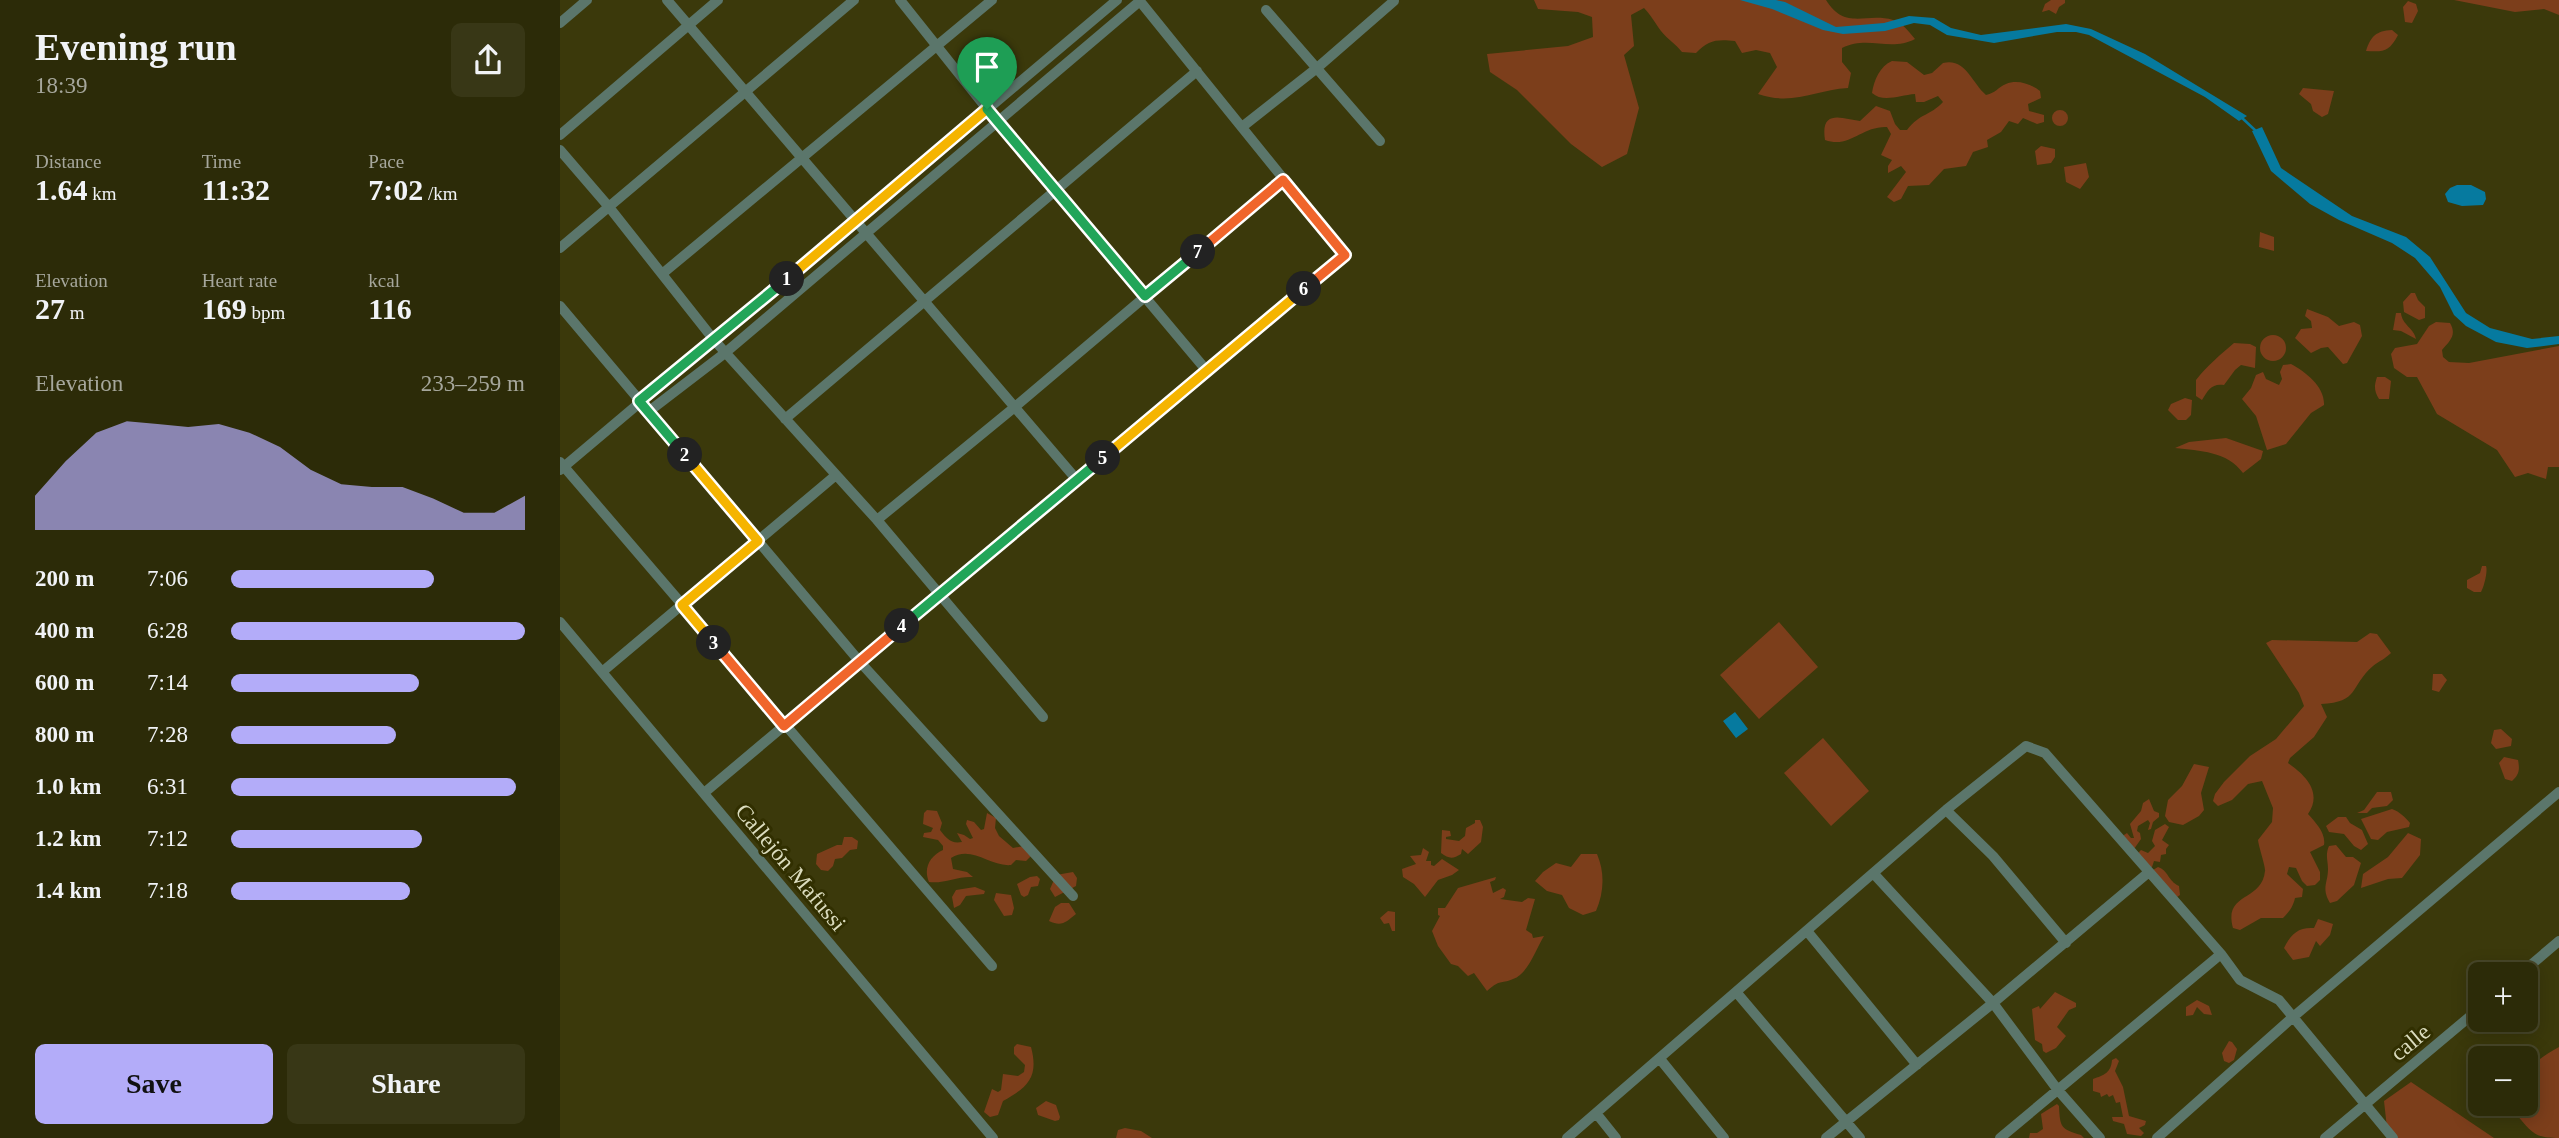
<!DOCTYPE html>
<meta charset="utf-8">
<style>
body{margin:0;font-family:"Times New Roman",serif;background:#383716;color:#f1f3f6;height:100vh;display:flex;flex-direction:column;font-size:26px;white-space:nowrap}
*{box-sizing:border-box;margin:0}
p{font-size:23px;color:#a6a79c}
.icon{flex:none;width:38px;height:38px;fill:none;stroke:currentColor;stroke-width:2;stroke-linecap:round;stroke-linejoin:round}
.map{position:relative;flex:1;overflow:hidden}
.panel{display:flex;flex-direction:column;background:#2c2b08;width:560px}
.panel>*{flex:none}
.controls{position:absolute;left:1908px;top:962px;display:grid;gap:14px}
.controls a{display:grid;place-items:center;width:70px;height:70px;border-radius:10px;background:#2c2b08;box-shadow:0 4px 18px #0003,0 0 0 2px #484729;font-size:35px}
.pin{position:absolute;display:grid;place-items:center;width:60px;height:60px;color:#fff;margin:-72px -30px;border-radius:50% 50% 50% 0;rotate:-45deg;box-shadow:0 0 7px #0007}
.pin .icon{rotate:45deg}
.km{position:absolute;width:35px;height:35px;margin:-18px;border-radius:50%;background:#222;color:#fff;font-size:19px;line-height:35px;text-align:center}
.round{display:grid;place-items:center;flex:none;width:74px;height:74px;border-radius:10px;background:#383716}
.summary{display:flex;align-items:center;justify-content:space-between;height:119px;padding:0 35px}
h1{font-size:38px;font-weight:700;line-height:52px}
.metrics{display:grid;grid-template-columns:repeat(3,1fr);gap:10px;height:119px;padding:7px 35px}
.metrics div{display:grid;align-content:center}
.metrics b{font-size:30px;font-weight:700}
.metrics small{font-size:19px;font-weight:400}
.metrics p{font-size:19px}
.chart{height:196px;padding:14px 35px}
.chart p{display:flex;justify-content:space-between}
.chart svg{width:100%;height:126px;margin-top:7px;fill:#b3acf9;opacity:.7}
.primary-button{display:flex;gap:14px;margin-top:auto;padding:14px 35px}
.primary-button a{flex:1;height:80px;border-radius:10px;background:#b3acf9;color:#111;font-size:28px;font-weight:700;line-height:80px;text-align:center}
.primary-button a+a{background:#383716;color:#f1f3f6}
ul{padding:0 35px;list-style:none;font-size:23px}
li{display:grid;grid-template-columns:112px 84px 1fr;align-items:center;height:52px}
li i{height:18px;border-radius:9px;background:#b3acf9}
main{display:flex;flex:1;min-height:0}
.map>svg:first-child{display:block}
.green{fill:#7c3e1b}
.water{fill:#067a9f}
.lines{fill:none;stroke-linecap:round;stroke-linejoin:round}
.stream{stroke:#067a9f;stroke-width:2.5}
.minor{stroke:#5b766b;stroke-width:10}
.split-1-casing{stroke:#fff;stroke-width:14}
.split-2-casing{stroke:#fff;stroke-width:14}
.split-3-casing{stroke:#fff;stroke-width:14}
.split-4-casing{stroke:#fff;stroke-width:14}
.split-5-casing{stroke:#fff;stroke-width:14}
.split-6-casing{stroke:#fff;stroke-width:14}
.split-7-casing{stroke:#fff;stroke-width:14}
.split-8-casing{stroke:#fff;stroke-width:14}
.split-1{stroke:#f5b400;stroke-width:9}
.split-2{stroke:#22a559;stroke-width:9}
.split-3{stroke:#f5b400;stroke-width:9}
.split-4{stroke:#f0652b;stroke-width:9}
.split-5{stroke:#22a559;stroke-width:9}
.split-6{stroke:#f5b400;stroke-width:9}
.split-7{stroke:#f0652b;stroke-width:9}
.split-8{stroke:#22a559;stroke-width:9}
.labels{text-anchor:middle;stroke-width:6;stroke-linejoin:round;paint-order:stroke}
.street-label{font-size:23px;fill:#dbdcbe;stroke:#312f00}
</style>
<main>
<section class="panel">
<div class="summary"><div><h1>Evening run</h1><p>18:39</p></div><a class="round"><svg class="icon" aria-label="share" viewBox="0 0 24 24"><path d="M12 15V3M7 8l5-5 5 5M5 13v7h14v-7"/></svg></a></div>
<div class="metrics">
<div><p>Distance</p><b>1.64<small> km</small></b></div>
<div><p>Time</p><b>11:32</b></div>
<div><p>Pace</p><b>7:02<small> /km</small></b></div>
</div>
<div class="metrics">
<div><p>Elevation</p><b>27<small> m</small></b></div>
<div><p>Heart rate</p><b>169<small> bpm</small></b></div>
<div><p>kcal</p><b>116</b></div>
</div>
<div class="chart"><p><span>Elevation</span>233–259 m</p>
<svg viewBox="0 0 160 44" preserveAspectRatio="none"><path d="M0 44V32L10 20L20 10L30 6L40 7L50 8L60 7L70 10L80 15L90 23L100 28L110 29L120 29L130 33L140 38L150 38L160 32V44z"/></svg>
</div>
<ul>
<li><b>200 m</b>7:06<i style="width:69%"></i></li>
<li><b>400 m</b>6:28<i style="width:100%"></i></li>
<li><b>600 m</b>7:14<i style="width:64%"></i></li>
<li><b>800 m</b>7:28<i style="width:56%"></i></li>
<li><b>1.0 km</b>6:31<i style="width:97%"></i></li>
<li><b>1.2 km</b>7:12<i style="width:65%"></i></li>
<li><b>1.4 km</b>7:18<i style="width:61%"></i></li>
</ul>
<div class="primary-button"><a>Save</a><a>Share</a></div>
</section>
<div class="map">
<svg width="1999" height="1138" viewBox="0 0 1999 1138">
<rect width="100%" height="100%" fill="#3b390b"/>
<path class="green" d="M974,0h292c19,31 40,12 67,20 10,3 16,12 22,19 -25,13 -47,-4 -73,9v14l9,11 -3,15c-33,2 -55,18 -90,6l19,-27 -7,-14 -14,-3 -14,3 -7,-12c-18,-2 -27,-1 -39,12l-14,-1c-6,-8 -15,-13 -21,-21 -6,-8 -10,-16 -17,-23l-13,7 3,31 -10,9 15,53 -12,46 -25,13 -31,-23 -54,-54 -27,-18 -3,-18 81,-8 25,-9 -1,-20 -14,-5 -40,-3z
M1491,0h14v3l-6,4 -3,7 -7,-4 -7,2 3,-8z
M1894,0h105v15l-15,-6 -29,3z
M1848,1l8,3 2,7 -6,12 -7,-1 -2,-15z
M1832,30l6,5c-9,17 -14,17 -32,16 5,-15 10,-20 26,-21z
M1332,61l15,1 17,13 8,-2 11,-10c23,-5 28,19 43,32 10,-2 12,-8 20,-11 11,-5 25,0 34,7l1,7 -13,6 1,7 15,4v7l-7,2 -14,-6 -5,6 -9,-3 -8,11 -14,8 1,7 -15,5 -7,14 -22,3 -15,16 -21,1 -7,13 -7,3 -7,-5 19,-25 -5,-6 -13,7v-7l4,-6 -11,-5 10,-21 -4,-7c-26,-1 -37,22 -62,13 -5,-32 18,-21 35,-19l16,-15 14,5 5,13 5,6h7c13,-17 23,-14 36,-28l-5,-6 -14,6h-8l-1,-8c-15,1 -32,9 -43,-1 2,-13 8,-27 20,-32z
M1743,88l31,3 -6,23 -6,3 -9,-6 -2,-7 -12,-10z
M1492 118a8 8 0 1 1 16 0a8 8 0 1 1-16 0Z
M1481,146l14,3v8l-4,6 -14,2 -2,-14z
M1526,163l3,14 -9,12 -14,-7 -2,-15z
M1700,232l14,5v14l-15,-4z
M1851,293h4l3,7 7,7v11l-6,2 -15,-8 -1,-10z
M1747,309l21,8 11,9 15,-4 6,3 2,11 -15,27 -4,1 -15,-17 -7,1 -10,5 -16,-15 6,-9 11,-1 -1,-7 -6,-5z
M1836,313h5c1,12 13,15 15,26l-15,-8 -8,-1z
M1876,322l14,1c7,12 0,18 -8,27l1,7 6,5 20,1 90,-17v121h-11l-2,12 -18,-6 -13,4 -18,-27 -60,-36 -20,-37h-10l-13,-9 -3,-14 4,-6 22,-4 12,-18z
M1700 348a13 13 0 1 1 26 0a13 13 0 1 1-26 0Z
M1674,343l16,1 6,3 -1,21 -14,-3 -6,5 -11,15c-12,-2 -16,5 -22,15l-6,-4v-16c11,-14 25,-26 38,-37z
M1731,364c15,8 34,23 33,41l-13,8 -25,31 -19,6 -11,-34 -14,-17 9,-11 5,-13 7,-3 3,7 13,6 3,-6 -2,-7 3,-7z
M1817,377h8l6,4 -2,18h-10c-5,-8 -5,-13 -2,-22z
M1625,398l7,2 -1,15 -5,5h-8l-10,-10 3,-6z
M1666,438l37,13 -2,8 -18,14c-16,-22 -43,-22 -68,-25l14,-6z
M1922,566h4c2,5 -2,21 -5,26h-7l-7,-4v-8l13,-7z
M1219,622l39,45 -59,52 -39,-44z
M1810,633l7,1 14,19c-6,6 -12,8 -18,13 -24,21 -13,36 -52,38l6,13 -13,20 -24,21 -2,5c17,12 35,29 20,51 8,9 18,19 16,31l-14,7 10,20v8l-5,5 -8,1 -5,-5 -6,-13 -7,-1 -2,7 16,15 -1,8 -7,1c-2,9 -6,14 -12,20h-22l-21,12 -7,-2c-10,-36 29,-26 32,-57 1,-3 -6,-23 -7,-31l14,-18 1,-14 -11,-27 -14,3 -16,16 -14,6 -5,-5 2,-7 9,-12 26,-26 26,-17 28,-33 -5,-13 -33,-50 6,-3 85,2z
M1873,674h9l5,6 -8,12 -7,-2z
M1941,729l11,10 -1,7 -15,3 -5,-6 3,-13z
M1263,738l46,53 -38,35 -47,-53z
M1944,757l14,3c2,10 1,15 -6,21l-7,-2 -6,-16z
M1634,764l15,3 -8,26 3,17 -5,6 -16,9 -14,-3 -4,-6 3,-16 14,-14z
M1817,792h14l2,8 -6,6 -15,2 -5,5h-10l7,-3z
M1589,799l5,12 5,2v4l-6,5 -2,7 -3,1 2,-7 -2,-3 -10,6 -1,5 3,2 1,6 -7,10 -11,-11 1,-3 3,-2 4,5h3l-4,-14 11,-13 2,-8z
M1832,809c8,3 13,8 18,14l-1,4 -22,5 -9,8 -7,-1 -10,-20z
M367,810l10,1 5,12 -2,7c7,9 11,14 22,12l-5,-9 7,2 6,4 3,-1 -7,-14 1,-4 7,2 7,8 3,-1 3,-16 9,5 -1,10 4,8 14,12 11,-2 7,10 -5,5 -10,-1 -5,5c-21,2 -39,-20 -60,-7l2,11 14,3 6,5c-16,-1 -29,7 -44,5 -6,-14 1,-26 14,-32v-4l-5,-6 -15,-3 1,-4 7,-1 2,-4 -10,-4 1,-11z
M1778,817h8l4,6 12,7 6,14 -7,6 -7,-4 -10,-12 -15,-2 -3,-6z
M915,820h5l3,7 -2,15 -13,12 -6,-5 -1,5c-8,5 -12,5 -20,-1l1,-23 8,1 1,5 -5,1v2l13,2 6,-5 1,-8 9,-5z
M1605,824l4,3 -7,13 7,5 -3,4v5l-5,1 -1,7 -6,-1 -2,6h-4l-10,-14 3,-3 7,3 7,-7 -3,-5 3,-11z
M1848,833l13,6 -1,16 -18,23 -14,1 -27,9 2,-14 25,-17z
M284,837h8l6,4 -1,8 -7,1 -8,8 -7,1 -2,7 -5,5 -7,-1 -5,-6 1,-10 20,-9h5z
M1776,845l10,12h7l8,6 -7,22 -17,16 -7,2c-9,-15 -2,-20 -2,-34 0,-9 -3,-14 1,-23z
M863,848l6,4 -3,9h5v4l3,1 8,-7 17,11 -7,5 -14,5 -13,17 -11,-13 -11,-7 -1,-8 14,-5 -6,-8 11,-1z
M1021,854h16c8,19 7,38 -1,57l-13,4 -14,-7 -7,-13 -15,-4 -12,-10 8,-9 13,-9 15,4z
M1598,867c10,3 10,14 21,19l1,9 -3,2 -24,-27z
M513,872l4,6 -1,8 -21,11 -5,-8 6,-14z
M477,876l3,3 -2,7 -7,1 -3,8 -4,2 -3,-2 -4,-11 13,-7z
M936,877l-1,3 -5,2 3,11 10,-5 3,2 -2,7 -4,2 22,3 6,-4 7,1 -9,31 6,4 1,4 11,-2c-8,13 -16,38 -31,43 -14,6 -11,-1 -26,12l-13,-18 -6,3 -10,-10 -7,-2 -13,-18 -6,-15 8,-15 -2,-1v-7h7l13,-20z
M415,887l10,4 -1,3 -18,2 -6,9 -6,3 -2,-11 4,-7z
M436,893l15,2 3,13 -2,7 -8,1 -10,-16z
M501,903h8l7,11c-10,8 -14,13 -27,7l6,-14z
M828,911l7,1v19h-3l-3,-8 -5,1 -4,-6z
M1758,919l15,5 -3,11 -10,11 -4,-5 -7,16 -16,3 -9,-12c7,-14 14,-21 30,-20z
M1495,992l21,11v4l-7,3 -12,17 9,9 -10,12 -10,5 -3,-2 -1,-7 -7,-4 -3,-31 7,-3 1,3z
M1637,1000l12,6 3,9 -8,-1 -7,-7 -4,8 -7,1v-9z
M1669,1041l3,1 5,7 -3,11 -5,3 -5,-2 -2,-8z
M457,1044l14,3c8,30 -3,40 -28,54l-5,14 -8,2 -6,-5 8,-23 6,3 3,-2 2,-16 15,2 6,-4 1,-7 -11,-11v-7z
M1999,1047v91c-26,0 -27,-6 -44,-25l2,-9h8c0,-34 4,-40 34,-57z
M1556,1058l3,3 -4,10 8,16 6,29 17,5 -1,4 -6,3 5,5 -3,3 -14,-2 -3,-10 -11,-3 -1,-4h11l-3,-15 -4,1 -3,-8 -4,2 -2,-3 -6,3 -1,-4 -7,-2v-12c11,-4 18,-6 19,-19z
M1851,1082l83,56h-100l-7,-10 -3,-27z
M486,1101l10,4 4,12 -1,3 -4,1 -17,-6 -2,-7z
M1497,1104l2,2c1,22 2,23 22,29l3,3h-55l1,-5h7l6,-4 -2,-15z
M565,1128l16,3 11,7h-36l2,-8z"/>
<path class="water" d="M1180,0h36l9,2 51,25 48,-4 25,-7 25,2 17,10 30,7 85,-11 25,5 54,25 102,62 -8,5 -34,-24 -116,-62 -13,-3h-19l-63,11 -47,-8 -17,-10 -16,-2 -29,8 -42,3 -20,-4 -51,-21z
M1702,127l19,41 71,48 54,21 24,20 36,56 24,15 42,11 27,-3v8l-32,4 -31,-6 -30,-16 -12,-11 -14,-28 -25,-29 -23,-15 -53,-23 -29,-16 -39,-33 -19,-40z
M1897,185h14l14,7 1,7 -3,6 -21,1 -14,-4 -3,-8 5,-6z
M1175,712l13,17 -12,9 -13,-17z"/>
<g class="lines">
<path class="stream" d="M1681,117l15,14"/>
<path class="minor" d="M107,0l410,480
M340,0l87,109 220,262
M706,10l114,131
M0,23l27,-23
M682,127l75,-59 77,-67
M0,135l158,-135
M0,150l49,57 105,133 163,180 166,197
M0,248l294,-248
M102,274l330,-274
M0,306l300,356 213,234
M88,412l77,-59 415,-352
M225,419l412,-348
M0,462l432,504
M0,470l557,-470
M317,520l139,-114 267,-226
M0,622l433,516
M42,672l234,-197
M144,793l641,-538 -206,-255
M1386,810l47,46 73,87
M1314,874l119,129 64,86 43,49
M1247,931l110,134
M1959,975l40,-34
M1177,993l123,145
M1100,1059l64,79
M1036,1113l20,25
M1007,1138l379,-328 80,-64 19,7 176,201
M1266,1138l167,-135 156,-131
M1440,1138l221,-184 19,26 39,20 114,138
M1597,1138l136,-121 266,-225
M1765,1138l155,-130"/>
</g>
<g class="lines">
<g class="split-1-casing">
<path id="split-1" d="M227,279l200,-170"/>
</g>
<g class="split-2-casing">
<path id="split-2" d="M125,455l-46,-54 148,-122"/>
</g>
<g class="split-3-casing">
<path id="split-3" d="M125,455l73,86 -76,64 32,38"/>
</g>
<g class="split-4-casing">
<path id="split-4" d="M154,643l70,83 118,-100"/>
</g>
<g class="split-5-casing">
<path id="split-5" d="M342,626l201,-168"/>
</g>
<g class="split-6-casing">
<path id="split-6" d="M543,458l201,-169"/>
</g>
<g class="split-7-casing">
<path id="split-7" d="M638,252l85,-72 62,75 -41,34"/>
</g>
<g class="split-8-casing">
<path id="split-8" d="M427,109l158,187 53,-44"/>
</g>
<use href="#split-1" class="split-1"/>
<use href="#split-2" class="split-2"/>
<use href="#split-3" class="split-3"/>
<use href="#split-4" class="split-4"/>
<use href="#split-5" class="split-5"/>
<use href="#split-6" class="split-6"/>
<use href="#split-7" class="split-7"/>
<use href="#split-8" class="split-8"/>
</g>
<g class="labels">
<g class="street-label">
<text transform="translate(231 867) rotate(50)" y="8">Callejón Mafussi</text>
<text transform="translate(1850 1042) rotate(-40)" y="8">calle</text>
</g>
</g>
</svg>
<div class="controls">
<a>+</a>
<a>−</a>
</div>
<div class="pin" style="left:427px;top:109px;background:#1e9e55"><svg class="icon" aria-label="arrive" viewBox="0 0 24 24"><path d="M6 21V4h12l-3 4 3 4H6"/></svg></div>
<b class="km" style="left:227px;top:279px">1</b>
<b class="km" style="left:125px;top:455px">2</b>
<b class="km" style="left:154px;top:643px">3</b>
<b class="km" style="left:342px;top:626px">4</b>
<b class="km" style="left:543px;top:458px">5</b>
<b class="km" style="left:744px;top:289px">6</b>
<b class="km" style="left:638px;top:252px">7</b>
</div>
</main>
